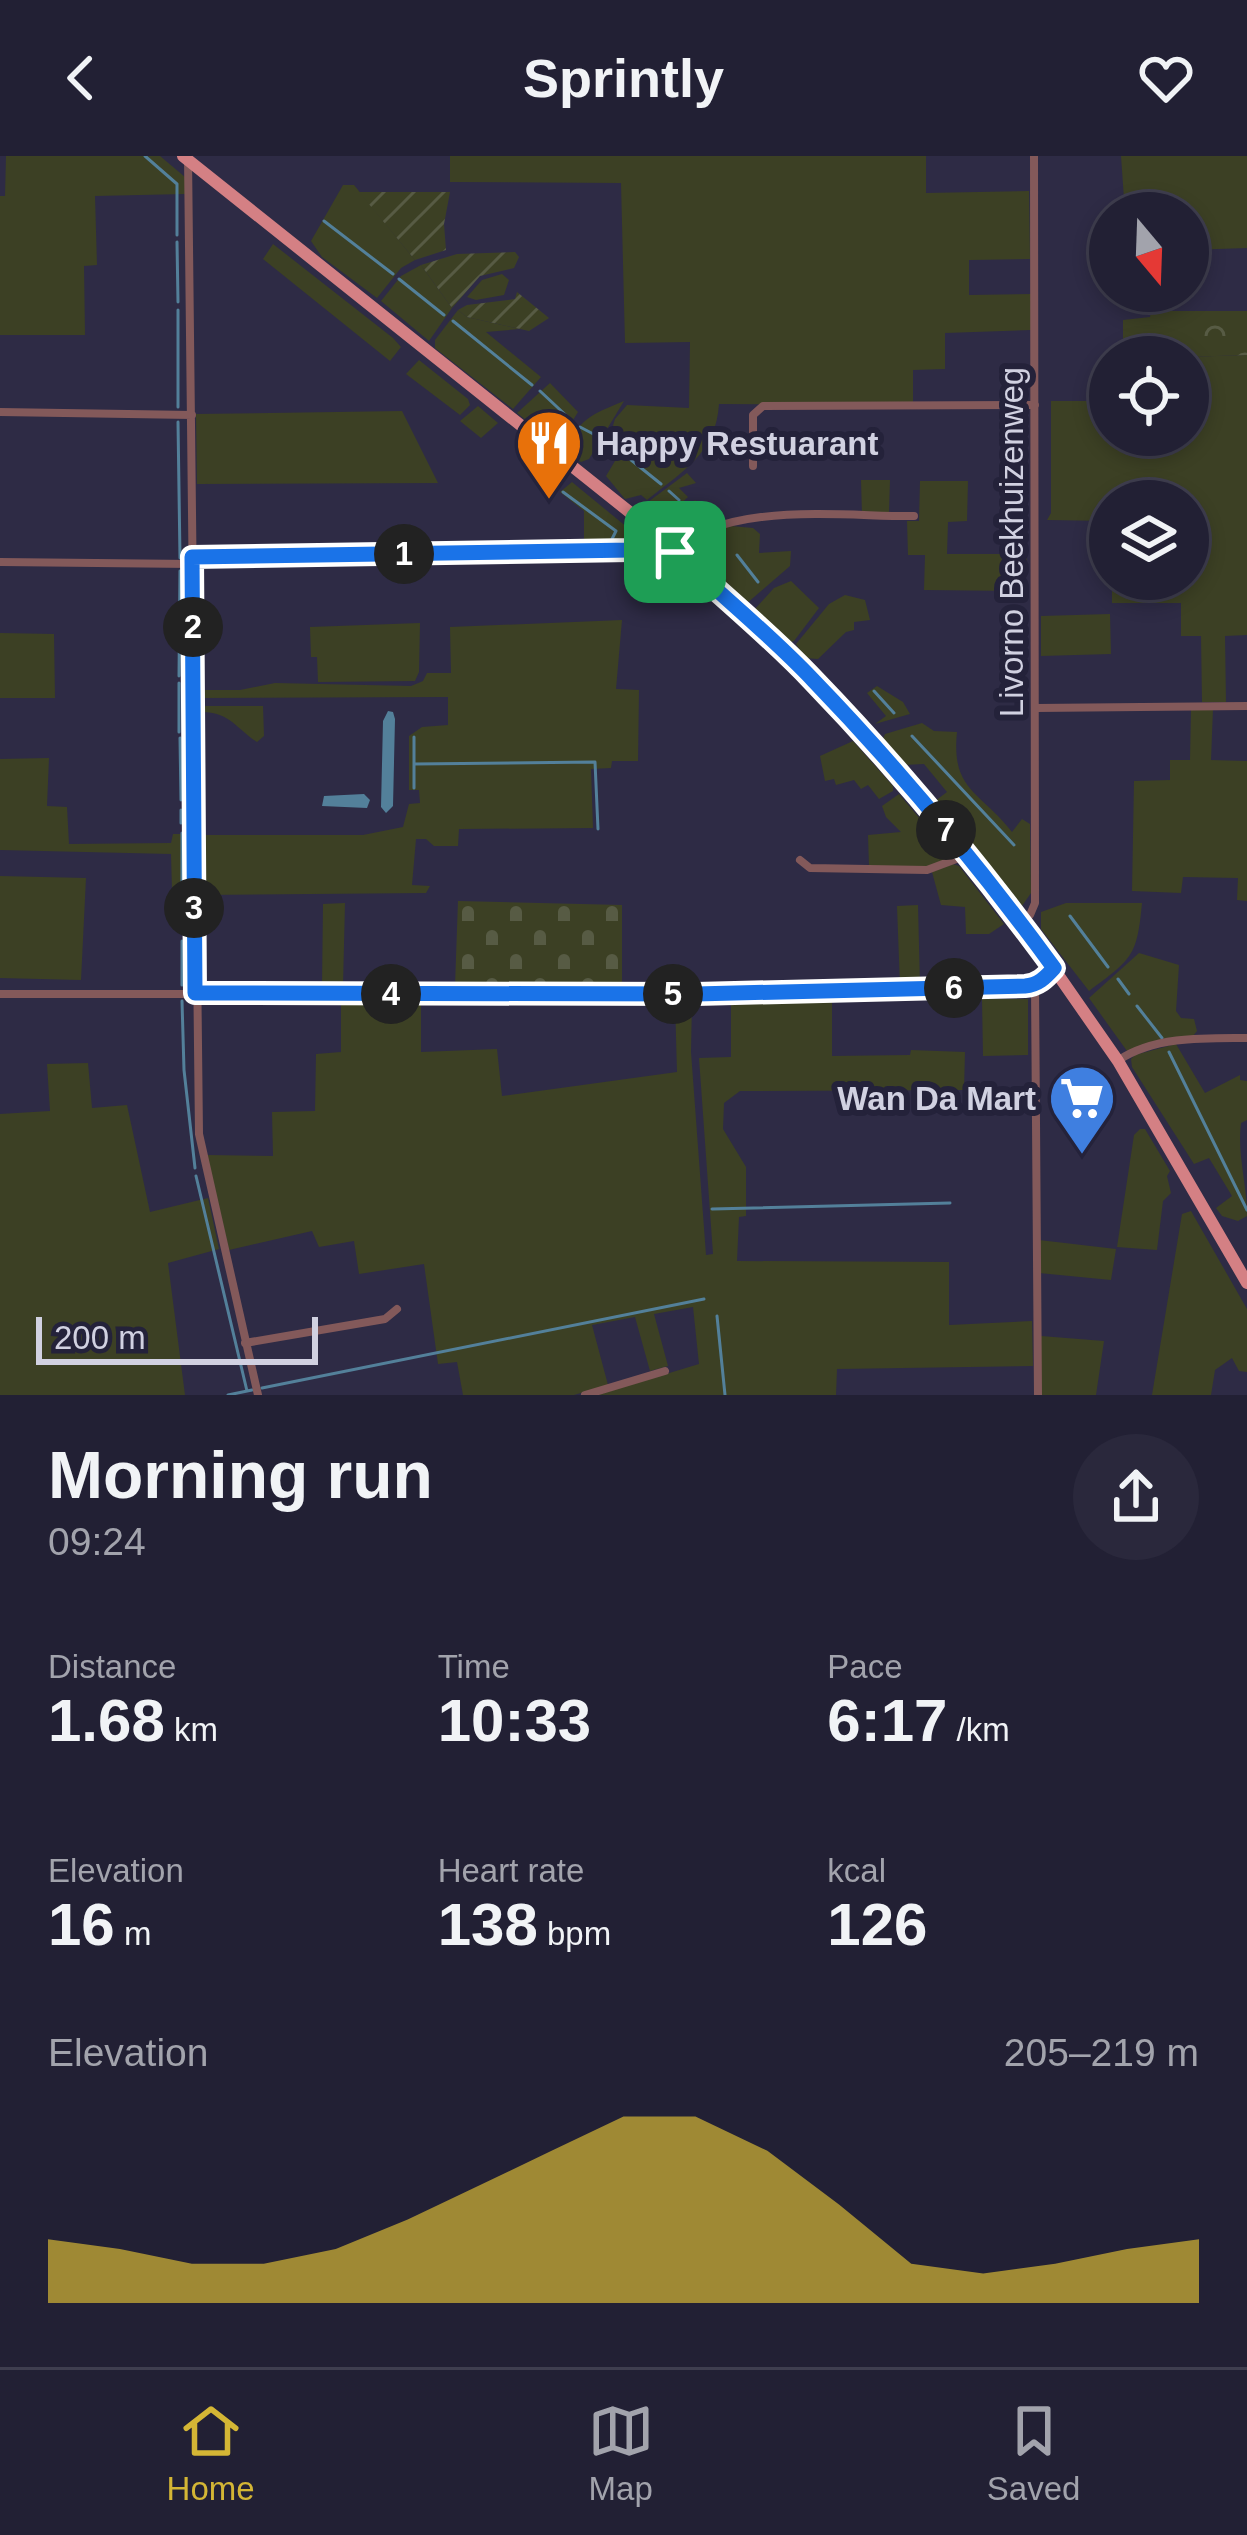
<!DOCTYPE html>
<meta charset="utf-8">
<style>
body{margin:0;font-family:Helvetica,sans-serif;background:#2a283c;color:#f1f3f6;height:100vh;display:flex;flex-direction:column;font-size:45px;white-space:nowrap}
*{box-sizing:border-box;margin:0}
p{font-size:39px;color:#a2a3ac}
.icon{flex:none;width:66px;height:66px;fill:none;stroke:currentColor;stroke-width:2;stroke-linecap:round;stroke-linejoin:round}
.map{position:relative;height:1239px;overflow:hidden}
.sheet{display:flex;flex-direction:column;background:#222034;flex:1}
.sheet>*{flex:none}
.needle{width:78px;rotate:161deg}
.buttons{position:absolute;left:1089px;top:36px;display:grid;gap:24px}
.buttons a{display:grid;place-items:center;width:120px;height:120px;border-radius:50%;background:#222034;box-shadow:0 6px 18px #0003,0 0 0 3px #3f3e4f;font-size:60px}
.scale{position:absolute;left:36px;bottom:30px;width:282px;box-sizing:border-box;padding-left:12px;border:6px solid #d1d1e1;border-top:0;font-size:33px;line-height:42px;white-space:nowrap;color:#d1d1e1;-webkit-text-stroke:9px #24223a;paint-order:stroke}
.pin{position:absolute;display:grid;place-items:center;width:102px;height:102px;color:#fff;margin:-51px;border-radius:24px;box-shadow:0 6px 18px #0006}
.km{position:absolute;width:60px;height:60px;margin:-30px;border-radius:50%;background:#222;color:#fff;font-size:33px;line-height:60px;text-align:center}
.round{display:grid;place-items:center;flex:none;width:126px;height:126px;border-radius:63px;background:#2a283c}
.summary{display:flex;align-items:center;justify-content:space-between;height:204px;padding:0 48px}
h1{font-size:66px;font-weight:600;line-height:90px}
.metrics{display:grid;grid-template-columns:repeat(3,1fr);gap:18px;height:204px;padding:12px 48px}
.metrics div{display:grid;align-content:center}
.metrics b{font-size:60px;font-weight:600}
.metrics small{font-size:33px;font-weight:400}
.metrics p{font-size:33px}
.chart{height:336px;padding:24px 48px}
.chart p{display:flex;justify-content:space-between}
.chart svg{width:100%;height:216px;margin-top:12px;fill:#d4b635;opacity:.7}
header{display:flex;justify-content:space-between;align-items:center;height:156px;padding:0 48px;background:#222034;font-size:54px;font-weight:600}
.menu{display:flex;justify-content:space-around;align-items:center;height:168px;border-top:3px solid #3f3e4f;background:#222034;font-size:33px;color:#a2a3ac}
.menu a{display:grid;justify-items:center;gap:6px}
.menu .active{color:#d4b635}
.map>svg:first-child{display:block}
.grass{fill:#3c4024}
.forest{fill:url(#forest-crowns)}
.cemetery{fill:url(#cemetery-stones)}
.garden{fill:url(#garden-furrows)}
.water{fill:#53809a}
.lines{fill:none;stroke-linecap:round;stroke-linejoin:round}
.stream{stroke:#53809a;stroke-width:3}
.street{stroke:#83595a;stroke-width:8}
.primary{stroke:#d48084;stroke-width:12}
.route-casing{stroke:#fff;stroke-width:24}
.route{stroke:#1a73e8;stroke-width:15}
.labels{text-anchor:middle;stroke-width:12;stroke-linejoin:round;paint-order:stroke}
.poi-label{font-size:33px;font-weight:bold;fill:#d1d1e1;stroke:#24223a;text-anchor:start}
.street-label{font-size:33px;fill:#d1d1e1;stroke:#24223a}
</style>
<header><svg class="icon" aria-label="back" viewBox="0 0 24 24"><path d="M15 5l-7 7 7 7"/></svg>Sprintly<svg class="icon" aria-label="heart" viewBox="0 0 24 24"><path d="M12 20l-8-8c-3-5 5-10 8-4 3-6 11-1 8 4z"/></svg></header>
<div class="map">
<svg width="1247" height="1239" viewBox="0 0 1247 1239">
<defs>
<pattern id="forest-crowns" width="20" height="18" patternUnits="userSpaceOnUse" patternTransform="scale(3)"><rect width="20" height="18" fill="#3c4024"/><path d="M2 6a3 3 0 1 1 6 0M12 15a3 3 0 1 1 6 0" fill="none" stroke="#575b44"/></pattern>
<pattern id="cemetery-stones" width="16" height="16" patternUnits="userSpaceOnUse" patternTransform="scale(3)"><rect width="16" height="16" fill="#3c4024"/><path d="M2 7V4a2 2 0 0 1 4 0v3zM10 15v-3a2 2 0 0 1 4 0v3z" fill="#575b44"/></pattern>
<pattern id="garden-furrows" width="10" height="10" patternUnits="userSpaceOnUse" patternTransform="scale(3)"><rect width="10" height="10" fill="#3c4024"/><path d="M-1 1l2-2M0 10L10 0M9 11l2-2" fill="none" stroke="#575b44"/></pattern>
</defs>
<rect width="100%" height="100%" fill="#2e2b45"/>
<path class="grass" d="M6,0h154l25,21v17l-90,2 2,69 -13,1 1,69h-85v-139h5z
M450,0h476v37l103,-2 1,68 -61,1v35l62,-1v36l-86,3v36l-32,1v35l-194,-1c-3,49 -36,67 -72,96l-6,-5 -16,4 -19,-23 9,-15 -10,-9 10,-33 12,-14 62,3 1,-66 -65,1 -4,-160 -171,-1z
M1121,0h126v92l-59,2v-37h-63z
M343,29h11l61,75 -14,8 -24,30 -55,-41 -11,-16z
M273,88l120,94 8,9 -11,14 -127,-102z
M421,109l31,43 -23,33 -48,-40 20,-25z
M502,118l7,6 -5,15 -28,5 -9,-3 15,-17z
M458,154l9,7 53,12 -34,3 55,45 -28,32 -78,-61v-8z
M1151,155h34v46l62,-2v280l-22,1 1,66h-24l-1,-66h-20v-33h-69v-24h76v-78h-78v20l-63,-1 4,-7v-112h59v34h78v-78h-65v-37l27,-3z
M419,204l49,39 2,6 -10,10 -54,-41z
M550,227l28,29 -20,33 -41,-32z
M624,245l-35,58 -8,3 -11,-7c3,-36 24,-41 54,-54z
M478,250l20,17 -17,15 -21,-17z
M402,255l36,72 -241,1 -1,-70z
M687,317l9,10 -17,5 9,9 -24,22 -16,-5v-12z
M861,324h29l-1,33 -27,2z
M920,325h48l-1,40 -19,1 -1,32h80l-2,37 -101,-1 1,-35h-17l-1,-34h12z
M572,326l67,55v6l-18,4 -37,-2v-34l-24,-19z
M695,344l20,24 -27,11 -7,-2 -4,-12z
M731,370l22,2 7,6 -1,19 32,-2 -1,15 -44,38 -56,-49 -3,-6 5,-10z
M791,425l28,27 -25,33 -8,3 -32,-34 20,-22z
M845,439l20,5 5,20 -16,2v8l-8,2 -28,27 -13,-1 -9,-14 33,-40z
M1110,458l1,40 -70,2v-40z
M622,464l-6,69 23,1 -1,71h-26l-1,7 -20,1 2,59 -134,1 -1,17h-24l-8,-7h-10l-4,46 18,1 -4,7 -227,2v-52l5,-8h159l40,-8 6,-23 11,-1 -1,-13h-10v-54l13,-9 26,-2v-28l-246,1h-5l-1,-8h44l35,-7 136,3 12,-5 4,-8h24l-1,-46z
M420,467l-1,49 -4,9 -97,1 -1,-25h-6l-1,-30z
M0,477l54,1 1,64h-55z
M877,530l26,16 7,12 -35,10 11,-8 -19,-23z
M205,550h58l1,30 -7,6c-20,-13 -26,-28 -52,-30z
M1191,553h22l-2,51 36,1v140l-10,-1 1,-22 -55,-1 -2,16 -49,-2 2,-110 36,-1v-20h20z
M922,567l12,8 23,1c-6,59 23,59 55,100l10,-13 8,5 1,69 -9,13h-8l-79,-105 12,-9 -23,-28 -21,1 -21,-24 3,-7z
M853,585l40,45v5l-14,8 -11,-14 -7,4 -7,-9 -18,5 -2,-6 -9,2 -5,-25z
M49,602l-2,48 20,1 2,37 102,-1 2,-9h17l-1,98 -5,2 -11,-7 -2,-73 -171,-4v-91z
M899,638l54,64 -18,10 -66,-2 -1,-31 33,-3 -15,-15 -4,-11z
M953,708l6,2 45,58 -15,10h-23l-1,-27 -24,-2 -9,-33z
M0,720l86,2 -5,102 -81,-2z
M345,747l-2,83h-21l1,-82z
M1142,747c-5,54 -10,56 -53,88l-48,-62v-17l25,-9z
M918,749l2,81h-20l-3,-80z
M1139,797l40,12 -3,46 5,7 13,1 3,12 -4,5 -66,15 -38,-53z
M341,843h80v53l76,-3 5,47 175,-24 -2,-72 17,1 -1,51 15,203 7,-1 -14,-196 32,-1v-55h101v54l78,-1 1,-5 54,2 -1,38 -224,1 -16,12 -1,26 23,38v49l-7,1 -2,44 212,1v63l83,-4 1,45 -196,3 -1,26h-239l102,-31 -6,-57 -39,7 14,52 -18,5 -15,-54 -43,8 16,60 -34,10h-111l-6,-33 -19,2 -14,-100 -65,10 -5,-33 -35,6 -7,-16 -83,19 -22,-95 66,1 -1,-44 43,-1 1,-57 25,-2z
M982,843h46v56l-45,1z
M1176,888l29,49 35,-18v5l7,1v39l-6,3c-4,32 6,60 6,93l-9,5 -16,-5 -6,-8 16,-12 -23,-38 -15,6 -62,-97 -1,-8 4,-4z
M88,907l4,45 35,-3 23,107 58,-14 11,51 -51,14 17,132h-185v-281l50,-3 -3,-47z
M1140,973h5l25,42 -3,5 4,17 -8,8 -6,49 -40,-3 17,-112z
M1191,1055l56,98v63l-8,-1 -7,-13 -17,12 -4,25h-59l30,-181z
M1039,1084l77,9 -5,31 -72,-7z
M1041,1180l63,5 -8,54h-55z"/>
<path class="forest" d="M1185,155h62v44l-63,2z"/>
<path class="cemetery" d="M458,745l164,4v83l-167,-1z"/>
<path class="garden" d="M359,36h91l-6,32 2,26 -31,10z
M515,96l4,5 -5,11 -34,8 -28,32 -31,-43 36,-11z
M517,136l32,26 -20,13 -62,-14 -9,-7 9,-5 48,-6z"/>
<path class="water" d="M1168,40l7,5 -4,10 -31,2 -5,-5 2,-11z
M388,555l5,1 2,7 -2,87 -7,7 -5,-6 2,-86z
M364,638l6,6 -3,8 -45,-2 2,-10z"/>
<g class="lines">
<path class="stream" d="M145,0l32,28v51
M324,65l69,53
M177,86l1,60
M399,123l45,36
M453,165l79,64
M540,235l32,30
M178,251v-97
M178,266l2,136
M580,271l21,11
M610,287l51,41
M669,335l10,9
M563,336l53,39 -5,10 -14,2
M737,399l21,27
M179,520l1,-105
M179,527v49
M874,535l20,22
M912,580l102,109
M414,581v51
M180,582l1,62
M414,608l181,-2 3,67
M181,654v13
M182,677v95
M1070,760l38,51
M1118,823l11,15
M182,829v-44
M182,845l2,69 11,98
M1137,850l25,32
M1169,896l78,158
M196,1020l51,215
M712,1053l238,-6
M717,1160l8,79
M262,1232l442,-89
M228,1239l24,-5"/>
<path class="street" d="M188,1l11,977 59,261
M0,256l192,3
M753,310v-51l10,-9 272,-1
M675,396c48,-52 172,-35 239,-36
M192,401l439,-7 15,-3 13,-11
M0,406l192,2
M1036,552l211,-2
M800,704l10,8 117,2 32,-12
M1018,764l12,-5 5,-12 -1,-747
M0,838h696l339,-9
M1119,904c36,-24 87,-22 128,-22
M245,1187l140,-24 12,-10
M585,1239l80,-24
M1038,1239l-3,-410 19,-16"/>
<path class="primary" d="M183,0l449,358 181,165 135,152 106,138 64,92 129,222"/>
</g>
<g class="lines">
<g class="route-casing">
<path id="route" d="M659,380c50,50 106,93 154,144 87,90 167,187 241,288 -9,10 -16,17 -29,18l-329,8 -501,-1 -3,-436 439,-7 15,-3z"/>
</g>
<use href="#route" class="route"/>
</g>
<defs>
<g id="restaurant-pin" transform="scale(3.45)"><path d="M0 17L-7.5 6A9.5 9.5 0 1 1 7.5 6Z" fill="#e8710a" stroke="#24223a"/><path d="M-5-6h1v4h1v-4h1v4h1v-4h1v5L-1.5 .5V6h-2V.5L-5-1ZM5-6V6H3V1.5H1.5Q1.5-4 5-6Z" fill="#fff"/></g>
<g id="supermarket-pin" transform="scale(3.45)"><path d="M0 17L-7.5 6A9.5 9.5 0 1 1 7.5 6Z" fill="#3f7fe0" stroke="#24223a"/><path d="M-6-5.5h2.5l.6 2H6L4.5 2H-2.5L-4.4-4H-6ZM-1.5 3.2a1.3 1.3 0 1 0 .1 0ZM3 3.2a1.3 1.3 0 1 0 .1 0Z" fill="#fff"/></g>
</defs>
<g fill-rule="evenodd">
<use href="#restaurant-pin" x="549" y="287"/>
<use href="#supermarket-pin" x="1082" y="942"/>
</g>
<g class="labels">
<g class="poi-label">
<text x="596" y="299">Happy Restuarant</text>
<text x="1036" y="954" text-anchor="end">Wan Da Mart</text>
</g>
<g class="street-label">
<text transform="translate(1011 386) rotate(-90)" y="12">Livorno Beekhuizenweg</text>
</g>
</g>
</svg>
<div class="buttons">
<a><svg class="needle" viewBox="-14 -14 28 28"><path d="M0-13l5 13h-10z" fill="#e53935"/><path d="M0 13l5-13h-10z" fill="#a2a3ac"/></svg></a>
<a><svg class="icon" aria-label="locate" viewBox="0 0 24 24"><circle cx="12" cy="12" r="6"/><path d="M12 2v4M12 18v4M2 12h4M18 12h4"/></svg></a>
<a><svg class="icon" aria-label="layers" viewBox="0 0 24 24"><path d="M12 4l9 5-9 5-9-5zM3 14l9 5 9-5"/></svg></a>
</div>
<div class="scale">200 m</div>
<div class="pin" style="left:675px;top:396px;background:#1e9e55"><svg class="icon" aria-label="arrive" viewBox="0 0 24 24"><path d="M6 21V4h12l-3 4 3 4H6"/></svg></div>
<b class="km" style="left:404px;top:398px">1</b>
<b class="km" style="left:193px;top:471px">2</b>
<b class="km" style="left:194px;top:752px">3</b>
<b class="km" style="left:391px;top:838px">4</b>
<b class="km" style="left:673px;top:838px">5</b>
<b class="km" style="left:954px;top:832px">6</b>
<b class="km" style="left:946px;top:674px">7</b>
</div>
<section class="sheet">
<div class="summary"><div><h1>Morning run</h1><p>09:24</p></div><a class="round"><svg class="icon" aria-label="share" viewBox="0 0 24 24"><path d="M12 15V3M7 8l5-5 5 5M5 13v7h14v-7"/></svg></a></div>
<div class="metrics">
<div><p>Distance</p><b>1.68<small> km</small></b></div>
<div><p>Time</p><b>10:33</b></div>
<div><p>Pace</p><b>6:17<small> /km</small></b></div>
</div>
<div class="metrics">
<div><p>Elevation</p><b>16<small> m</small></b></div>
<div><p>Heart rate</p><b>138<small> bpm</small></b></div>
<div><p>kcal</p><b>126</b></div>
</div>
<div class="chart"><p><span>Elevation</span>205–219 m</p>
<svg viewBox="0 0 160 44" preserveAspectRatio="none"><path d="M0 44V31L10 33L20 36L30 36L40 33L50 27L60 20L70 13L80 6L90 6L100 13L110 24L120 36L130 38L140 36L150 33L160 31V44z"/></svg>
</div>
</section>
<nav class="menu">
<a class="active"><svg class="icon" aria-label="home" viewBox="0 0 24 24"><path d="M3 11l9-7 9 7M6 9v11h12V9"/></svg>Home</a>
<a><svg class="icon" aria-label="map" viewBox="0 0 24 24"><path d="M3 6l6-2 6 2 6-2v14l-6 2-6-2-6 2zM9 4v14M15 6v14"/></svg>Map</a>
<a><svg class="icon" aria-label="saved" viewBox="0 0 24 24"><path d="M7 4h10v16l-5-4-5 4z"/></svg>Saved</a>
</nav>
